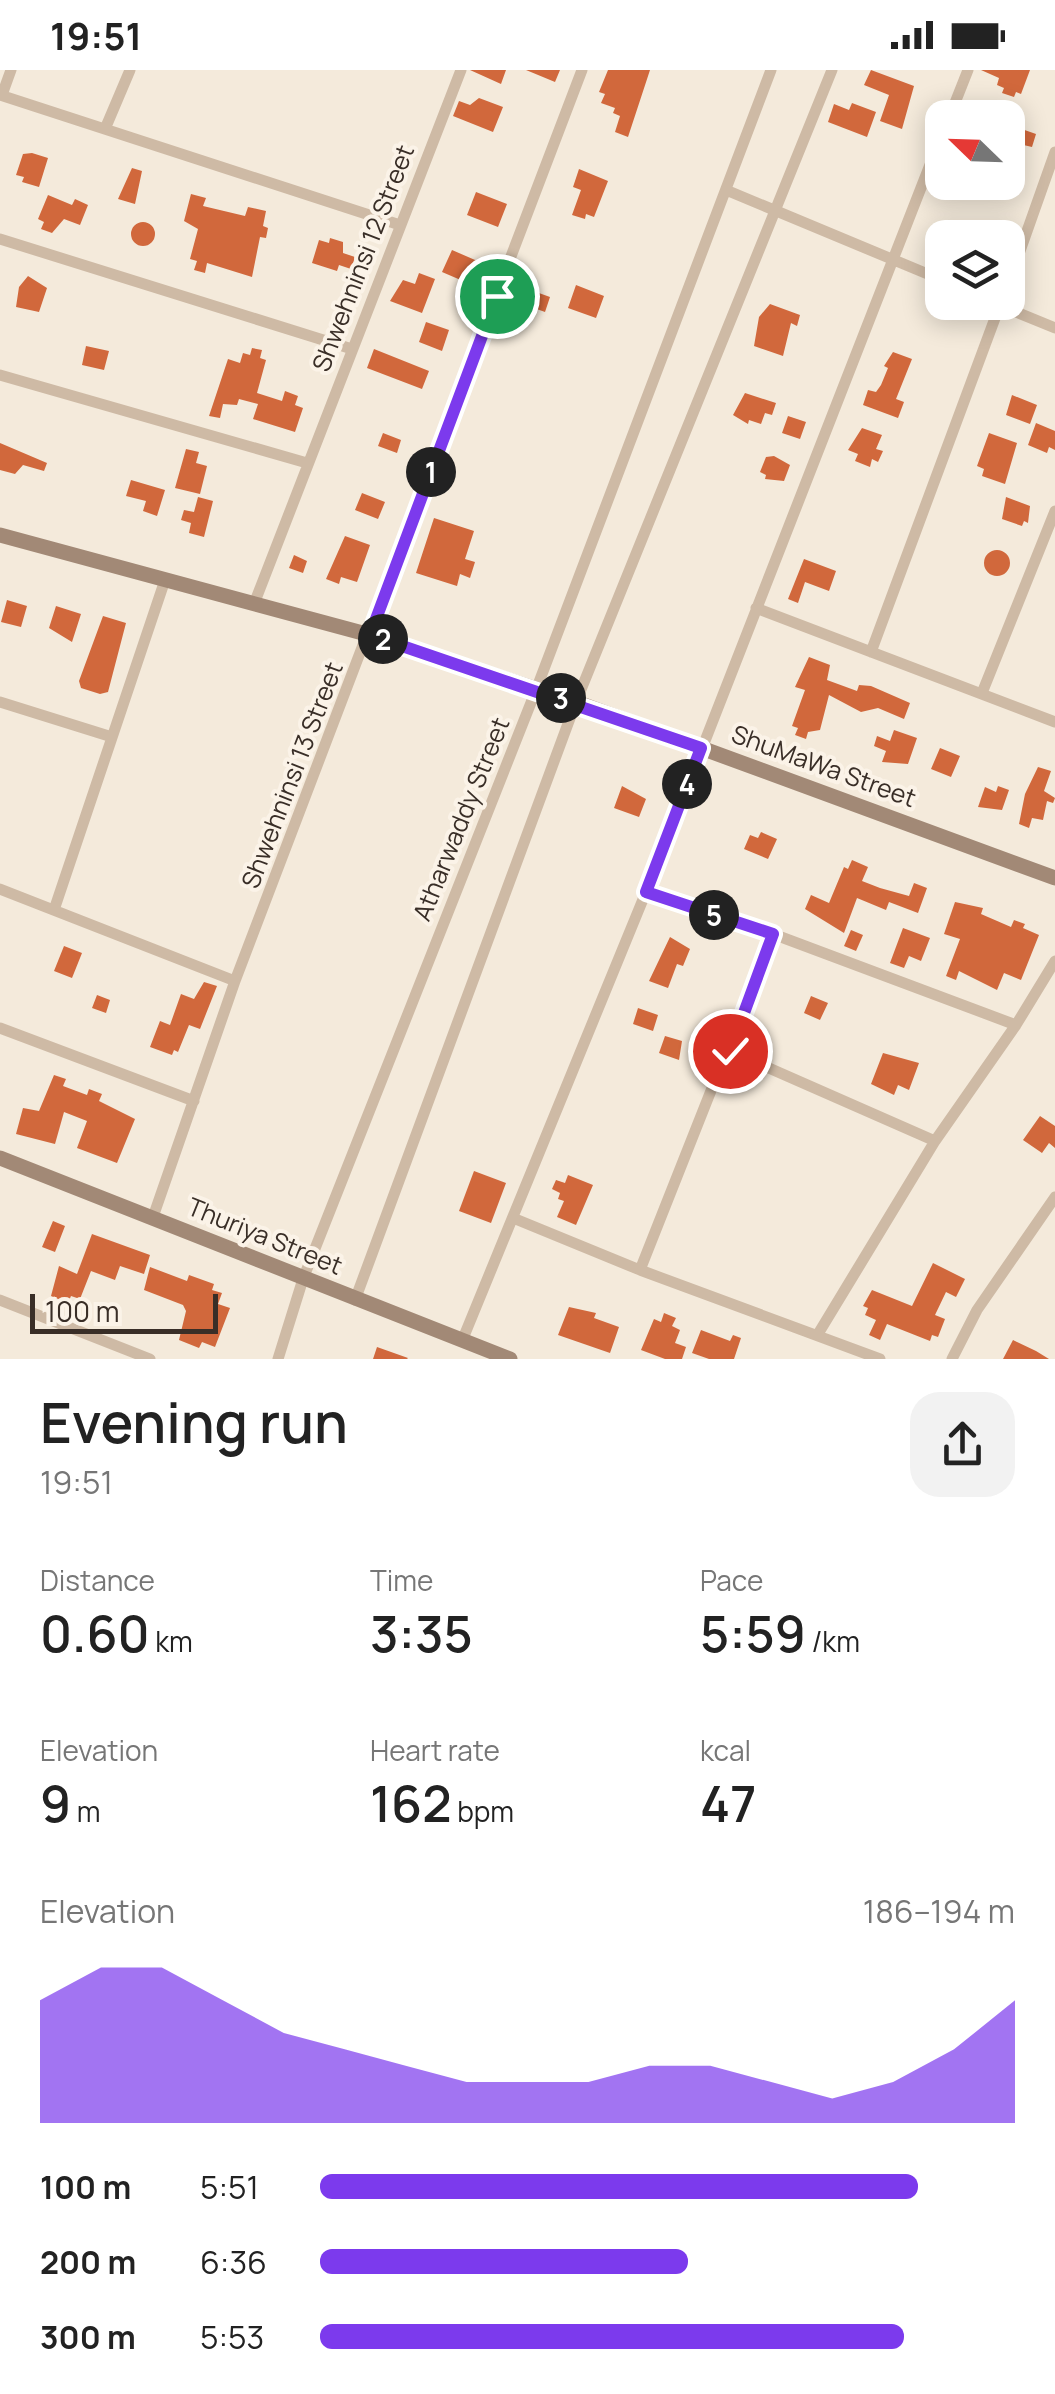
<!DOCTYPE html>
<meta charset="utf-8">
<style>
body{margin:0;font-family:Manrope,sans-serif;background:#f2f2f2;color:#222;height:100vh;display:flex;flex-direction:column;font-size:38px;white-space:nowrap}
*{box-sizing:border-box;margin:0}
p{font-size:32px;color:#767676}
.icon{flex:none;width:55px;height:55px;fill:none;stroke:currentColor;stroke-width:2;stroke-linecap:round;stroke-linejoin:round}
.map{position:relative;height:1289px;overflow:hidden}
.drawer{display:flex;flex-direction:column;background:#fff;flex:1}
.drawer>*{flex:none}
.needle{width:65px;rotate:293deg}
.tools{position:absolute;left:925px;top:30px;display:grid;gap:20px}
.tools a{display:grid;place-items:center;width:100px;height:100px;border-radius:20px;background:#fff;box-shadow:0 5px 25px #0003;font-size:50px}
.scale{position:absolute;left:30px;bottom:25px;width:188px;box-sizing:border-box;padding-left:10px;border:5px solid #392e27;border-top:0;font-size:28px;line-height:35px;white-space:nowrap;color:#392e27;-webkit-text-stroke:8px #fbf3e8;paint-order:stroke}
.pin{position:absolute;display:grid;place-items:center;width:85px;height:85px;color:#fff;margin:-42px;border:5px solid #fff;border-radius:50%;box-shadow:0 2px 10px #0007}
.km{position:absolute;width:50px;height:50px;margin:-25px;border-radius:50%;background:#222;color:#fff;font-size:28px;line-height:50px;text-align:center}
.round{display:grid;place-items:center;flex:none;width:105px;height:105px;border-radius:30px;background:#f2f2f2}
.overview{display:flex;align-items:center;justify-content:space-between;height:170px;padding:0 40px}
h1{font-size:55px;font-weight:600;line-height:75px}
.stats{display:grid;grid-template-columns:repeat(3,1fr);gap:15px;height:170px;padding:10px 40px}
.stats div{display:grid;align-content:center}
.stats b{font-size:50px;font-weight:600}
.stats small{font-size:28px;font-weight:400}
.stats p{font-size:28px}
.chart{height:280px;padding:20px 40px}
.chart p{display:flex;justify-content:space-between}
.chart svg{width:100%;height:180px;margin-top:10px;fill:#7c3aed;opacity:.7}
ul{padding:0 40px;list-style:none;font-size:32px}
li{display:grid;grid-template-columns:160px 120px 1fr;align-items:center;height:75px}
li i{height:25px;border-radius:12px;background:#7c3aed}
.status{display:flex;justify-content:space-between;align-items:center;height:70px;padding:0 50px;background:#fff;direction:ltr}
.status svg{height:28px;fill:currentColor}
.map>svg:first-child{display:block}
.building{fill:#d1683c}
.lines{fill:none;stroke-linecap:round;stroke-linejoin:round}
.street{stroke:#cebaa5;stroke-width:11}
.secondary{stroke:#a28976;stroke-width:15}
.route-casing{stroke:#fff;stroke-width:20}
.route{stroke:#7c3aed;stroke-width:12}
.labels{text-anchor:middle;stroke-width:8;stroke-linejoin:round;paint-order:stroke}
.street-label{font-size:25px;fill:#392e27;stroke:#fbf3e8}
</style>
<div class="status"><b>19:51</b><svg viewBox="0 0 49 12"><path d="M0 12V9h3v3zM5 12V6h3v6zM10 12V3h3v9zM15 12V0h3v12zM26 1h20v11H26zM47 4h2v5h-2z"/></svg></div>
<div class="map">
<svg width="1055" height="1289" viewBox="0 0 1055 1289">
<rect width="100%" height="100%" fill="#f4eadb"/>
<path class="building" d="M470,0h36l-5,14z
M526,0h34l-5,12z
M608,0h42l-22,67 -13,-5 5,-16 -7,-3 2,-5 -14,-5 4,-9 -6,-2z
M871,0l43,16 -12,43 -22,-8 9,-26 -25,-10z
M981,0h49l-9,24 -5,-2 -2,5 -12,-4 2,-5 -7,-3 2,-7z
M479,28l24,9 -10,25 -40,-16 6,-15 11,4z
M852,33l24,9 -9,25 -39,-15 6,-18 15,6z
M1016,57l20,7 -4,13 -21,-5z
M32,83l16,5 -9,29 -17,-5 2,-5 -8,-2 7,-21z
M132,98l10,3 -7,33 -17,-5z
M579,99l29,12 -14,36 -8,-3 -1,5 -13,-4 9,-25 -8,-3z
M944,112h40l-5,16z
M476,122l31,12 -9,23 -31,-12z
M191,124l15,4 -3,8 42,10 3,-9 18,4 -3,15 5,2 -2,10 -6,-1 -8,40 -45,-14 -2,10 -11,-3 3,-9 -7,-2 8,-30 -14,-8z
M48,125l24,10 3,-6 13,6 -8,20 -16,-6 -12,14 -11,-4 3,-7 -6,-3z
M131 164a12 12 0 1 1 24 0a12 12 0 1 1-24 0Z
M330,168l13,4v11l12,4 -4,12 -12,-4 -2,6 -25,-8 7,-23 10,3z
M452,180l30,13 -12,21 -28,-12z
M419,203l16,6 -13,34 -32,-12 13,-21 12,4z
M28,206l19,12 -8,24 -23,-5 3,-20z
M576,215l28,11 -8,22 -28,-10z
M525,218l25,9 -5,15 -25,-9z
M770,234l30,11 -3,11 -6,-3 -8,33 -29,-10 5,-29z
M426,252l23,8 -7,21 -23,-9z
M86,276l23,5 -5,19 -22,-5z
M252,278l10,2 -2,8 6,2 -9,33 25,8 3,-10 13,5 -3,9 8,3 -8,24 -42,-13 5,-15 -19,-5 -2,6 -14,-1 -3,14 -11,-2 19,-57 12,4 3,-10 7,2z
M374,279l55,22 -7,18 -55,-21z
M893,282l19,7 -16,40 8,3 -6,16 -35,-13 5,-15 8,2 5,-7 7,-17 -4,-2z
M745,323l31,10 -4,12 -7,-2 -4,11 -12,-4 -1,4 -15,-9z
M1012,325l25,10 -7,19 -24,-9z
M788,346l18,6 -6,17 -18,-6z
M1036,353l19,8v19l-6,-3 -2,6 -19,-8z
M862,358l20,7 -6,14 7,2 -5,11 -6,-3 -2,8 -15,-6 3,-7 -10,-4z
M383,363l18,7 -4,13 -19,-7z
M989,363l28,10 -12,41 -23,-8 2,-7 -7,-3z
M0,373l47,20 -3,8 -21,-6 -8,9 -15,-4z
M186,379l13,3 -3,11 11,3 -7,28 -25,-6z
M774,386l16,9 -6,16 -19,-2 1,-4 -6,-3 6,-15z
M131,410l34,10 -8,26 -14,-5 3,-10 -20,-5z
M362,423l23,9 -7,17 -23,-9z
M198,427l15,4 -9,36 -15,-4 2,-10 -10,-3 3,-10 10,2z
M1006,427l24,9 -2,17 -4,-2 -2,5 -20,-7z
M434,448l40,13 -9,28 10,3 -5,16 -10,-4 -3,12 -41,-13z
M345,466l25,9 -13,37 -16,-5 -2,7 -13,-5z
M984 493a13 13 0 1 1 26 0a13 13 0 1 1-26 0Z
M294,485l13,6 -4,12 -14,-5z
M804,489l32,12 -7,20 -24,-9 -7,21 -10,-4z
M7,530l20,6 -6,21 -20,-5z
M56,536l25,8 -9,28 -23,-14z
M103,546l23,7 -18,69 -8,2 -19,-6 -2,-7z
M809,587l21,8 -3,15 30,11 2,-6 12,1 39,17 -6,16 -26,-11 -17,4 -32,-17 -9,35 -12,2 -2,7 -11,-4 3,-7 -6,-2 13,-36 -10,-3z
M894,660l23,8 -9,26 -26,-2 4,-11 -12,-5 3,-10 13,5z
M940,678l20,8 -9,21 -20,-8z
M1038,697l13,4 -7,20 11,7 -2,5 -6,-2 -4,19 -11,-2 -3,10 -10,-4 6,-30z
M622,716l24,13 -7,18 -25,-9z
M998,716l11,4 -7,20 -24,-3 7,-20 11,5z
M761,762l16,7 -9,20 -24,-10 6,-14 8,3z
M852,790l16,7 -6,14 18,7 29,8 5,-13 13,5 -9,25 -29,-11 -3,8 -29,-12 -13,35 -39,-24 6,-14 18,8 15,-36 4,2z
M955,832l28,6 -2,6 30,13 3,-7 11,4 -2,4 16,7 -18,45 -17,-7 -7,17 -38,-19 -3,9 -10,-4 14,-37 -16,-5z
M903,858l27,10 -9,23 -12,-5 -5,12 -14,-5z
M851,860l12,5 -7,16 -12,-5z
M670,867l20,12 -7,17 -6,-2 -9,24 -19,-7z
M64,876l18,7 -10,25 -18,-7z
M204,912l13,4 -17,43 -11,-4 -11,27 -4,-2 -2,5 -22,-8 10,-26 10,4 11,-31 13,5z
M97,925l13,5 -4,13 -14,-5z
M811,926l17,7 -8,17 -16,-7z
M638,938l20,7 -5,16 -20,-7z
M665,966l17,5 -3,19 -20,-7z
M883,983l36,10 -10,27 -11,-5 -4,10 -23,-11z
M54,1005l12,4 -3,7 24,9 2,-6 13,5 -3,7 36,18 -18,44 -40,-15 10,-27 -23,-9 -9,32 -39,-10 7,-26 16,3z
M1040,1046l15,10v22l-6,-5 -7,10 -19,-13z
M474,1101l32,12 -15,40 -32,-12z
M568,1105l25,10 -17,40 -19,-8 7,-16 -6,-2 2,-6 -8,-4 4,-9 9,3z
M53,1151l12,5 -10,26 -13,-5z
M92,1164l58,21 -6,19 -24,-8 -5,14 -24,-9 -11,28 -9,-3 -3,7 -17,-7 8,-30 18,8z
M933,1193l32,16 -9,18 -10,-5 -11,23 10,4 -7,18 -6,-2 -2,6 -43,-17 -7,16 -11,-5 7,-15 -11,-5 3,-7 -5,-2 9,-16 40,16z
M150,1197l37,14 2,-6 25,9 -2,6 10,3 -4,11 12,4 -15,39 -13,-5 -3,6 -20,-8 7,-29 -3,-6 -39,-15z
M569,1237l27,6 -2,5 25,9 -9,26 -52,-18z
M664,1243l12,5 -4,8 8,4 -5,13 11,4 -4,12h-17l-24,-9 13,-31 7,3z
M701,1260l29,11 3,-6 8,3 -7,21h-25l-17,-6z
M1013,1270l23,11 13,8h-46z
M377,1277l31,11 -1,1h-34z"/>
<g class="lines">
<path class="street" d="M0,25l400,130
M2,25l9,-25
M949,48l19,-48
M105,59l25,-59
M726,120l216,90
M0,169l352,110
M1008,215l47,-133
M994,233l61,25
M0,305l307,88
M254,534l207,-534
M756,538l299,114
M871,582l130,-350
M982,623l73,-182
M0,632l112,35
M0,819l235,92
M646,822l127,42
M54,840l111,-330
M1016,955l39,-64
M0,958l194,73
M730,981l205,90 81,-116 -243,-91 -133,336 240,89
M153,1147l82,-236 347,-911
M513,1148l127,52
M0,1230l150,59
M355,1230l221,-598 256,-632
M818,1264l117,-193
M462,1271l184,-449 296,-758
M278,1289l25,-80 233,-589 235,-620
M952,1289l25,-49 78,-113"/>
<path class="secondary" d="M0,465l370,100 206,67 479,176
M0,1088l510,201"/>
</g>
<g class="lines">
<g class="route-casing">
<path id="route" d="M497,226l-127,339 331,113 -55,144 127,42 -43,117"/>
</g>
<use href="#route" class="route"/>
</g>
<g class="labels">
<g class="street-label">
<text transform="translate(363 188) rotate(-69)" y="9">Shwehninsi 12 Street</text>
<text transform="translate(824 696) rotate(20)" y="9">ShuMaWa Street</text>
<text transform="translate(292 705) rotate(-69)" y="9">Shwehninsi 13 Street</text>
<text transform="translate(461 749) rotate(-68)" y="9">Atharwaddy Street</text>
<text transform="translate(265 1166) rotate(22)" y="9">Thuriya Street</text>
</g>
</g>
</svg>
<div class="tools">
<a><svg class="needle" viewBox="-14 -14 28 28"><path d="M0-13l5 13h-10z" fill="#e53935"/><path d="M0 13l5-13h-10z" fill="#767676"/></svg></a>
<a><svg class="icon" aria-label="layers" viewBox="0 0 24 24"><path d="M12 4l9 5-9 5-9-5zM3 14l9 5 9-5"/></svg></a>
</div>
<div class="scale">100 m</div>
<div class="pin" style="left:497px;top:226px;background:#1e9e55"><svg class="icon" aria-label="arrive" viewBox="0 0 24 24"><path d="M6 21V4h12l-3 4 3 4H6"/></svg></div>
<div class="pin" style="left:730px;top:981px;background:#d93025"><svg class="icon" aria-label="check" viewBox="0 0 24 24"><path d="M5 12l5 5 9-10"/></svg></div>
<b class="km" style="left:431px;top:402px">1</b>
<b class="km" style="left:383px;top:569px">2</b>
<b class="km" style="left:561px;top:628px">3</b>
<b class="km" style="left:687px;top:714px">4</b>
<b class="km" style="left:714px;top:845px">5</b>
</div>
<section class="drawer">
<div class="overview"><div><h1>Evening run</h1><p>19:51</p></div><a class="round"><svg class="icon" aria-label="share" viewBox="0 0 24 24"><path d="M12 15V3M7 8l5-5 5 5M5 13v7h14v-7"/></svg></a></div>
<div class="stats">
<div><p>Distance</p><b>0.60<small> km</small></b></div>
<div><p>Time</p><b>3:35</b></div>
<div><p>Pace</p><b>5:59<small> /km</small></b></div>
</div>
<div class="stats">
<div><p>Elevation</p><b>9<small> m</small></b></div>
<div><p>Heart rate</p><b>162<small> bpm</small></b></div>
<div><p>kcal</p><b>47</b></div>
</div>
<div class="chart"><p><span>Elevation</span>186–194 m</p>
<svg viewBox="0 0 160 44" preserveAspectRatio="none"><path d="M0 44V14L10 6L20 6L30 14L40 22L50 26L60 30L70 34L80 34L90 34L100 30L110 30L120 34L130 38L140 34L150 26L160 14V44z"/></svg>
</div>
<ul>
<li><b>100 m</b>5:51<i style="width:86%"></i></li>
<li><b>200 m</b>6:36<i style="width:53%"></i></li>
<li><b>300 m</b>5:53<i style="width:84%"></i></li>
</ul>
</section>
